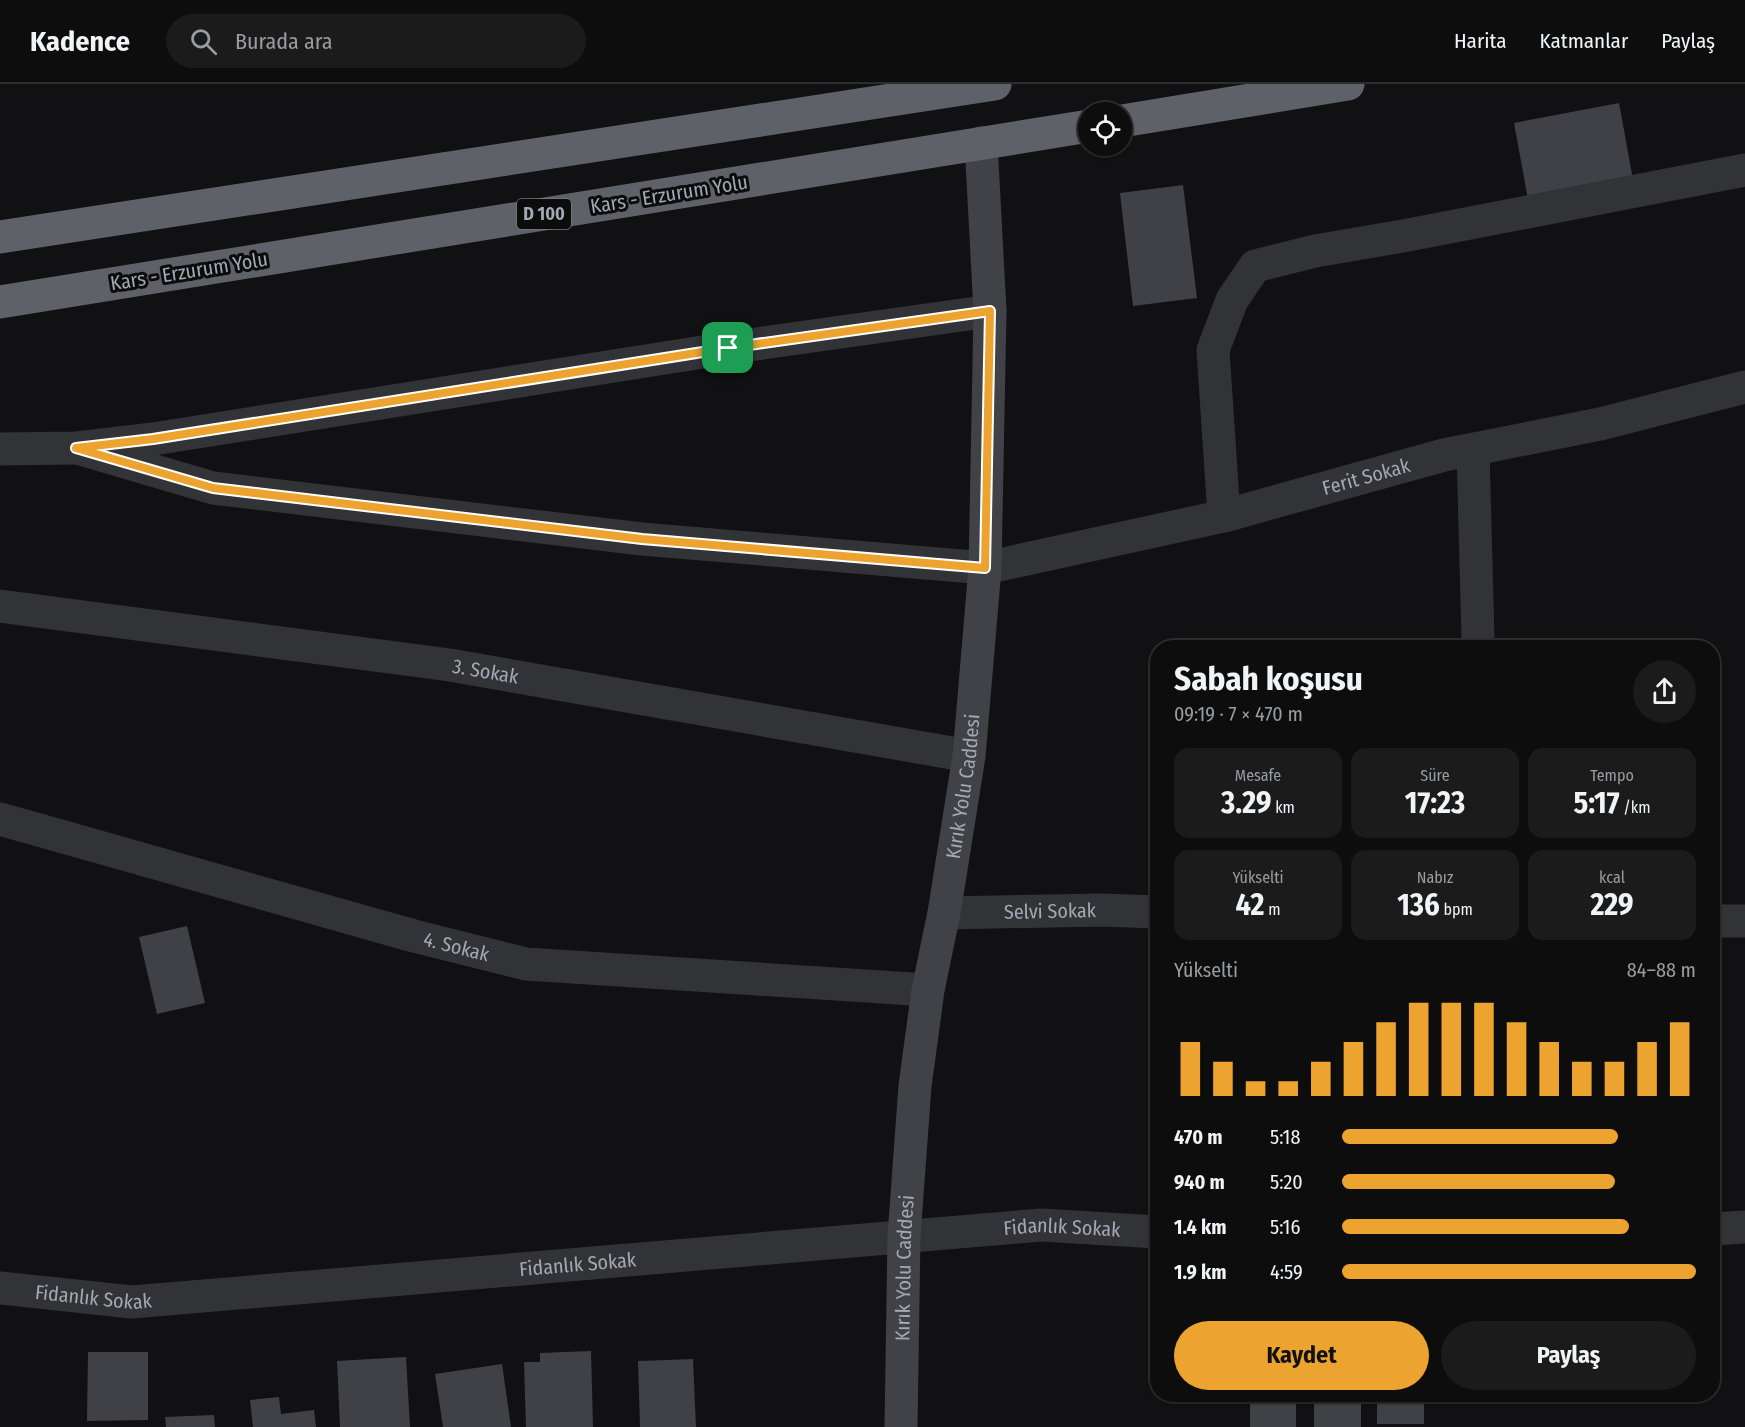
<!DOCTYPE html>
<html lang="tr">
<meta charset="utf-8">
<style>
body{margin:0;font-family:"Fira Sans Condensed",sans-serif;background:#1b1b1c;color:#f1f3f6;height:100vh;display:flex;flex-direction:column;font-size:22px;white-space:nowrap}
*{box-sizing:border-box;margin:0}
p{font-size:20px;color:#9a9c9e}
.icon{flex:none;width:33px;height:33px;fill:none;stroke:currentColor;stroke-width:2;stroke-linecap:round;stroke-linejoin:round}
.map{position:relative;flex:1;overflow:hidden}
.panel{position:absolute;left:1150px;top:556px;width:570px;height:762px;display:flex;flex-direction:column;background:#0d0d0e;border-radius:24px;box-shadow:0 2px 4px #0004,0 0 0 2px #2d2d2e}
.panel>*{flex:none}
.buttons{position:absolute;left:1078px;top:18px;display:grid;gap:12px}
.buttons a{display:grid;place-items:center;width:54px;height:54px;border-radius:50%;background:#0d0d0e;box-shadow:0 2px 4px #0004,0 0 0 2px #2d2d2e;font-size:30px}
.pin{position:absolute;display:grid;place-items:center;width:51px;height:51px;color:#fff;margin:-26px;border-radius:12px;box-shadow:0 3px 9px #0006}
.round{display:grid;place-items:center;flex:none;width:63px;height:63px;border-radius:32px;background:#1b1b1c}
.overview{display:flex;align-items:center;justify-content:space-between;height:102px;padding:0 24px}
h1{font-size:33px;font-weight:700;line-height:45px}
.metrics{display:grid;grid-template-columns:repeat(3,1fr);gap:9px;height:102px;padding:6px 24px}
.metrics div{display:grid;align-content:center;border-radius:15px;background:#1b1b1c;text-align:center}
.metrics b{font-size:30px;font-weight:700}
.metrics small{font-size:16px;font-weight:400}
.metrics p{font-size:16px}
.chart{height:168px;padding:12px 24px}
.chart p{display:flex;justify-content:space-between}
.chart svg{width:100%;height:108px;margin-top:6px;stroke:#eca330;stroke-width:6}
.primary-button{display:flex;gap:12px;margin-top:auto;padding:12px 24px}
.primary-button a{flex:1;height:69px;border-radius:36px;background:#eca330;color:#111;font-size:24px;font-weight:700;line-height:69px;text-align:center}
.primary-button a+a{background:#1b1b1c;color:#f1f3f6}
ul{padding:0 24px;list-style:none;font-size:20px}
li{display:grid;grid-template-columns:96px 72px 1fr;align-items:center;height:45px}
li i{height:15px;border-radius:8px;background:#eca330}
header{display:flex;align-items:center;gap:36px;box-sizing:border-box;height:84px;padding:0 30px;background:#0d0d0e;border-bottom:2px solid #2d2d2e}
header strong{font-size:28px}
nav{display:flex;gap:33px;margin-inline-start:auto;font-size:21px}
.search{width:420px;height:54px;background:#1b1b1c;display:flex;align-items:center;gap:15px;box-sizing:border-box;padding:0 21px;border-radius:33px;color:#9a9c9e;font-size:22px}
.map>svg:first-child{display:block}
.building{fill:#404146}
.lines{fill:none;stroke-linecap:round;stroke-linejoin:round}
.street{stroke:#323337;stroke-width:33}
.secondary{stroke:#404247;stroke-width:33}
.highway{stroke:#5e6168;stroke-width:33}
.route-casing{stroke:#fff;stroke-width:12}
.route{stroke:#eca330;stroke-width:8}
.labels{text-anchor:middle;stroke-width:6;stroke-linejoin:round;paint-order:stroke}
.shield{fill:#0c0c0d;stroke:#767981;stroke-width:1.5}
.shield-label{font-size:18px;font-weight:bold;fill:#a3a8b3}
.street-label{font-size:20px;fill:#a3a8b3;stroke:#0c0c0d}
</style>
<header>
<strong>Kadence</strong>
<div class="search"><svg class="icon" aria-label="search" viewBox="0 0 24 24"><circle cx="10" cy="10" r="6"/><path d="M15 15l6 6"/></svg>Burada ara</div>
<nav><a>Harita</a><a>Katmanlar</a><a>Paylaş</a></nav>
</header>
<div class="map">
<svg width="1745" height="1343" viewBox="0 0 1745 1343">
<rect width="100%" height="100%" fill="#111113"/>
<path class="building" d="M1619,19l15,82 -105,20 -15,-82z
M1183,101l14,113 -64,8 -13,-113z
M187,842l18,77 -48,11 -18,-77z
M591,1267l2,76h-67l-2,-65h16v-9z
M88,1268h60v68l-61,1z
M406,1273l4,70h-70l-3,-66z
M693,1275l3,68h-56l-2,-66z
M502,1280l9,63h-68l-8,-53z
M1250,1311h46v32h-46z
M1314,1311h47v32h-47z
M1377,1311h47v29h-47z
M279,1313l2,17 33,-4 2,17h-63l-3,-27z
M214,1331l1,12h-49l-1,-10z"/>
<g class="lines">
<g class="street">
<path id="s1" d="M77,364l136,40 429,51 343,29 239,-52 220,-61 156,-31 145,-37"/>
<path d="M0,365l77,-1 76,-9 575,-91 262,-37"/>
<path d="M1473,366l5,189"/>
<path d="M1224,432l-11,-166 19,-50 23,-34 60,-15 88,-15 342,-66"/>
<path id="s2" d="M0,522l450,59 519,91"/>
<path id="s3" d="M0,735l414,117 112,28 402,26"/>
<path id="s4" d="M944,829l157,-3 57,2"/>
<path d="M1713,837h32"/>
<path d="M1713,1145l32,-2"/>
<path id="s5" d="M0,1204l132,14 909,-77 117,7"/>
</g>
<path class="secondary" id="s6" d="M901,1343l3,-191 11,-150 13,-96 16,-77 25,-157 16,-188 5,-257 -9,-168"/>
<path class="highway" d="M1122,37l226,-37
M0,153l995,-153
M0,218l1089,-176"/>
</g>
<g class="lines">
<g class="route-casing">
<path id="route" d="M990,227l-5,257 -343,-29 -429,-51 -137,-40 77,-9 575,-91z"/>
</g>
<use href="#route" class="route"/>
</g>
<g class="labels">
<rect class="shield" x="517" y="115" width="54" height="30" rx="4.5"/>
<g class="shield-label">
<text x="544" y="136">D 100</text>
</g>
<g class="street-label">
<text transform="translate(669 110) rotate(-9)" y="7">Kars - Erzurum Yolu</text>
<text transform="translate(189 187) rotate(-9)" y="7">Kars - Erzurum Yolu</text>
<text dy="7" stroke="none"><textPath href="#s1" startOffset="1310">Ferit Sokak</textPath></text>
<text dy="7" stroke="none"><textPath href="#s2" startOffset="490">3. Sokak</textPath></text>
<text dy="7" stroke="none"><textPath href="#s6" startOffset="645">Kırık Yolu Caddesi</textPath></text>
<text dy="7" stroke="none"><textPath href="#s4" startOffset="106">Selvi Sokak</textPath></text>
<text dy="7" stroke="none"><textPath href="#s3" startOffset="474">4. Sokak</textPath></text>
<text dy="7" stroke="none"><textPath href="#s5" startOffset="1066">Fidanlık Sokak</textPath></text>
<text dy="7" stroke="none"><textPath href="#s5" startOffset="580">Fidanlık Sokak</textPath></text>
<text dy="7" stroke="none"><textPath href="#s6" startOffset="159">Kırık Yolu Caddesi</textPath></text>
<text dy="7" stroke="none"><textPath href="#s5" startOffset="94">Fidanlık Sokak</textPath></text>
</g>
</g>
</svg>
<div class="buttons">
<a><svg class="icon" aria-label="locate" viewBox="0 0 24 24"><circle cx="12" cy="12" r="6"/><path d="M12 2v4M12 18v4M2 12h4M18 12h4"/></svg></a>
</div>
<div class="pin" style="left:728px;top:264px;background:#1e9e55"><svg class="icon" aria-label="arrive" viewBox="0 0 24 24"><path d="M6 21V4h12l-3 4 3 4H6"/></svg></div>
<section class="panel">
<div class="overview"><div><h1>Sabah koşusu</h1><p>09:19 · 7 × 470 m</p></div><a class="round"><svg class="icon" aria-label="share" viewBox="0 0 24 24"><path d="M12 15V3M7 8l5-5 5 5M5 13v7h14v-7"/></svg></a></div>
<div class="metrics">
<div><p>Mesafe</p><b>3.29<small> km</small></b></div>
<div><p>Süre</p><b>17:23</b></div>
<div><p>Tempo</p><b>5:17<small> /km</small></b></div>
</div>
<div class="metrics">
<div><p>Yükselti</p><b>42<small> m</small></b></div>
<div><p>Nabız</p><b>136<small> bpm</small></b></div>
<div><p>kcal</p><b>229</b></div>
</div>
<div class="chart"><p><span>Yükselti</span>84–88 m</p>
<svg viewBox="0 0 160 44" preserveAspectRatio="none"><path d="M5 44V22M15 44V30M25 44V38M35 44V38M45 44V30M55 44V22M65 44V14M75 44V6M85 44V6M95 44V6M105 44V14M115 44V22M125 44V30M135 44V30M145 44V22M155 44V14"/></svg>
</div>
<ul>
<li><b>470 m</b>5:18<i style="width:78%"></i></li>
<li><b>940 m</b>5:20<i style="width:77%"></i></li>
<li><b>1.4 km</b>5:16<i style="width:81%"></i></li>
<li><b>1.9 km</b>4:59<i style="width:100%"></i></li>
</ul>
<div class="primary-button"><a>Kaydet</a><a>Paylaş</a></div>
</section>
</div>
